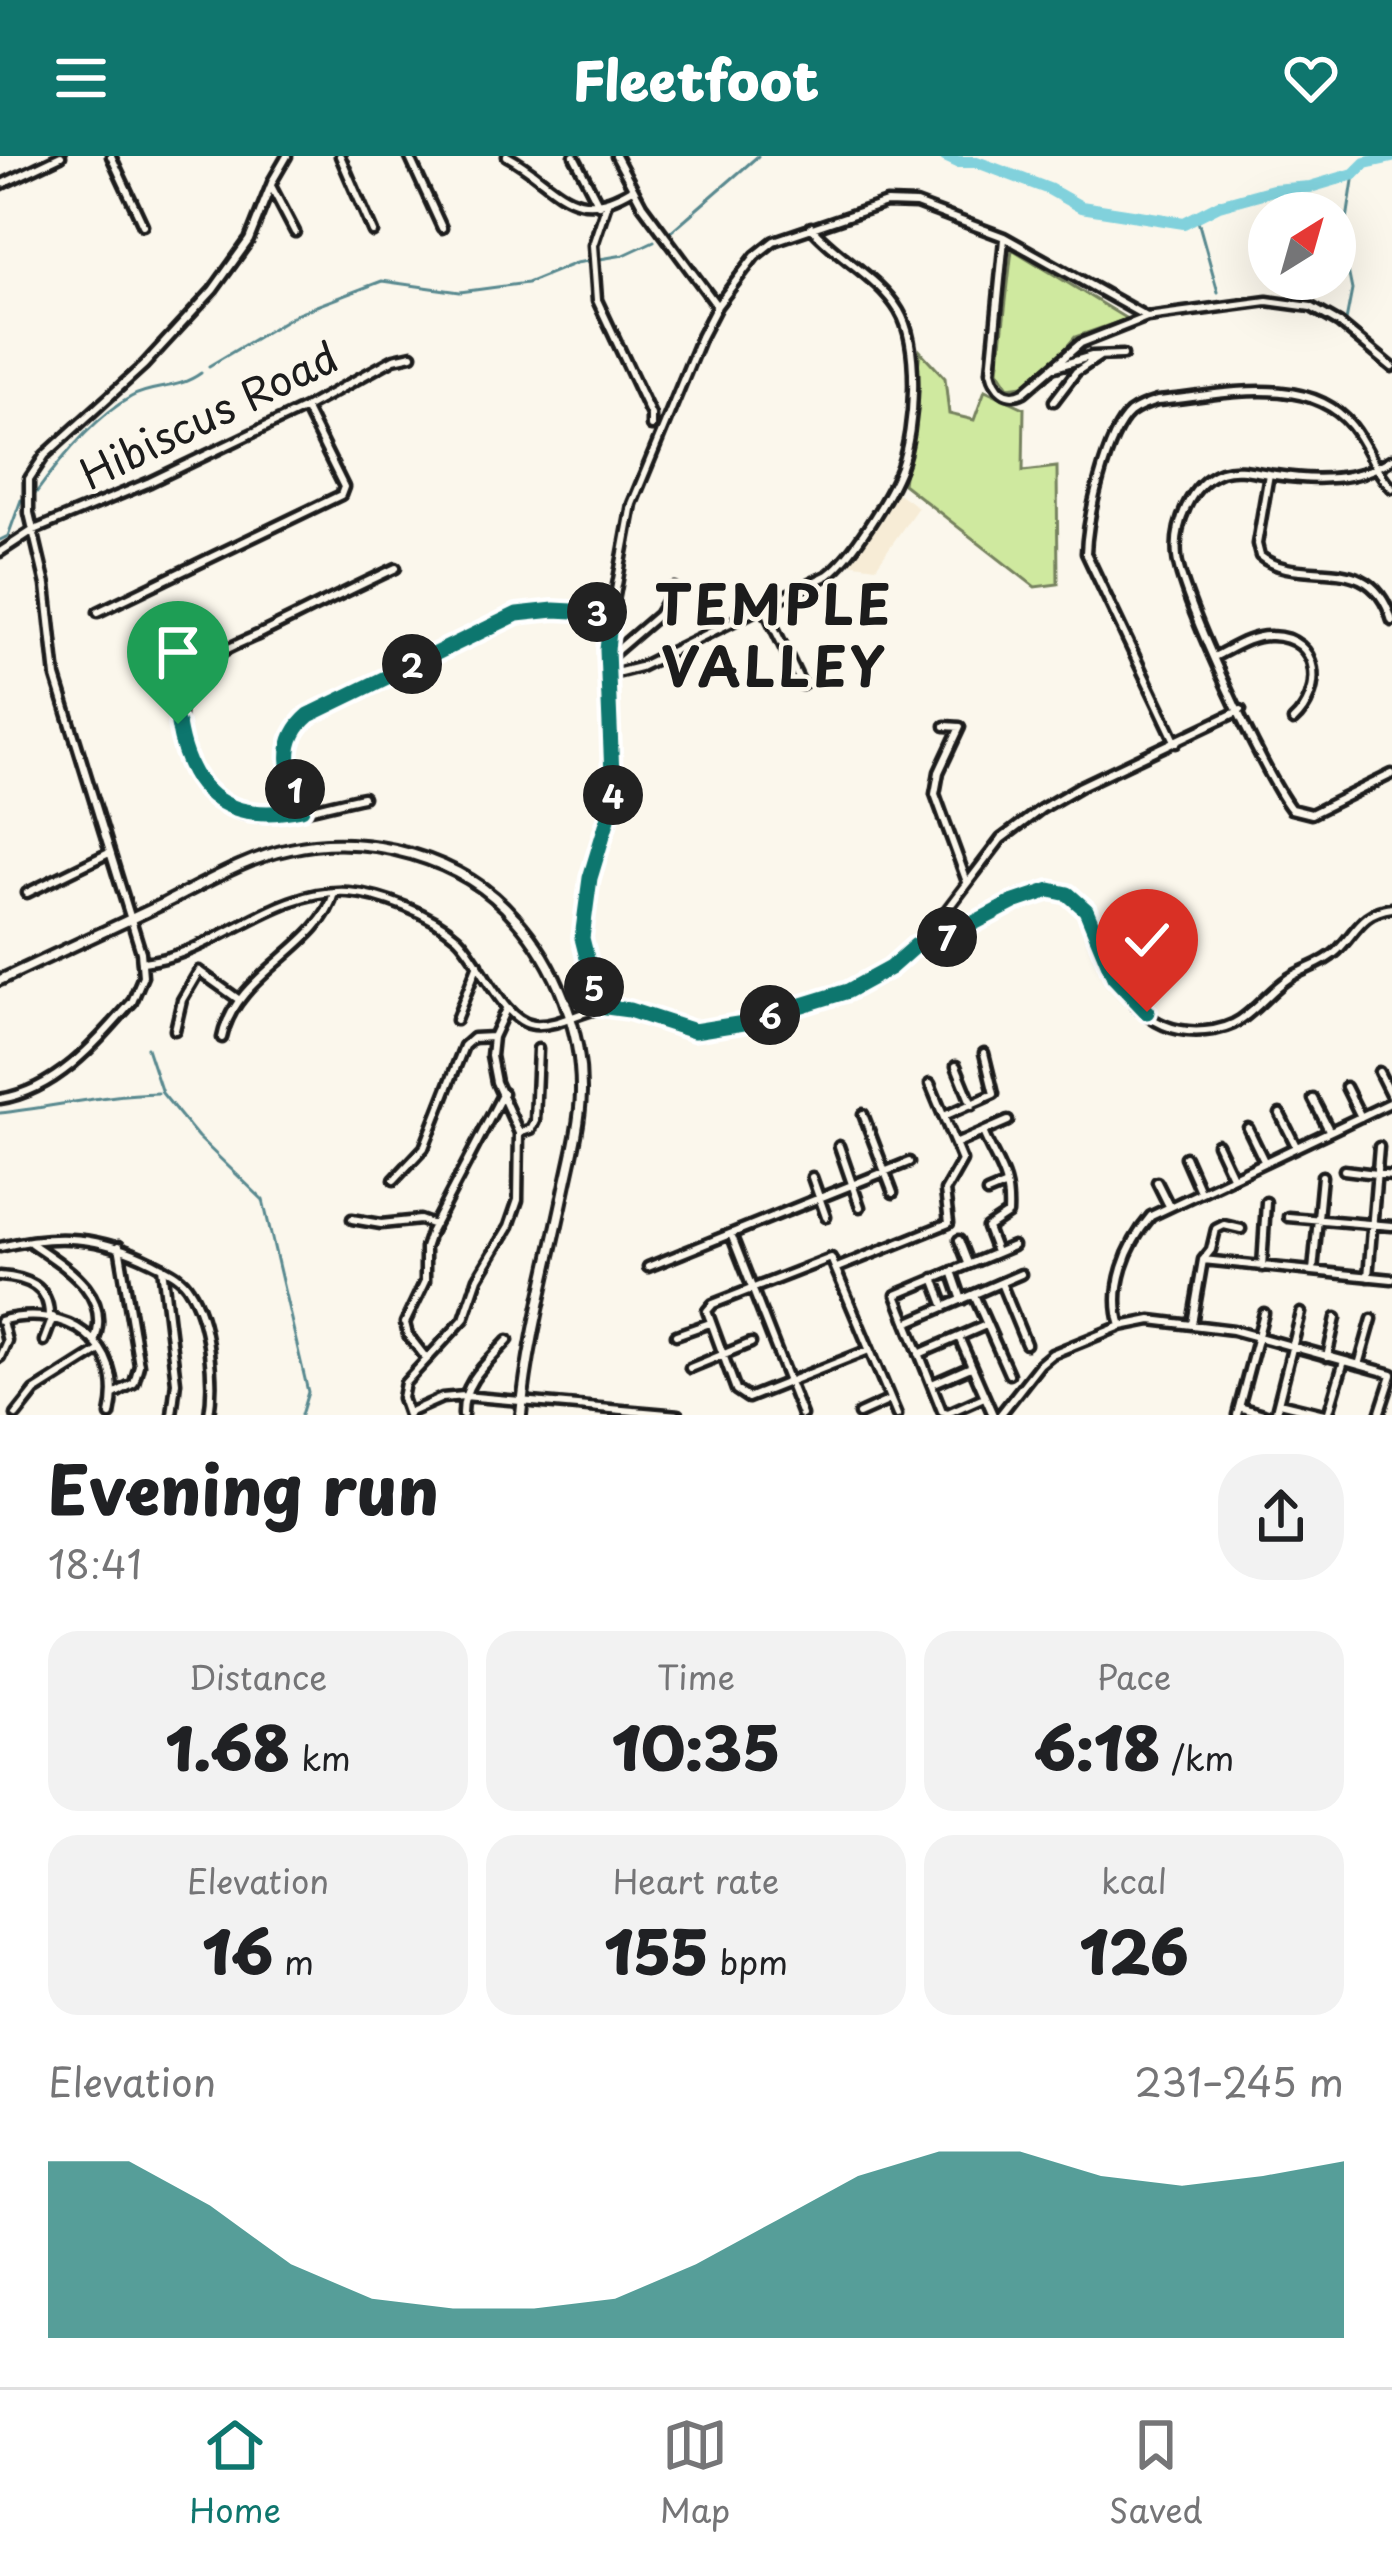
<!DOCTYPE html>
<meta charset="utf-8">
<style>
body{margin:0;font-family:"Playpen Sans",sans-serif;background:#f2f2f2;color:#202124;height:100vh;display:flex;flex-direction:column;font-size:45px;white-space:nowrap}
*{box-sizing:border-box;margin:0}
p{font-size:39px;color:#757577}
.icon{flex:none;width:66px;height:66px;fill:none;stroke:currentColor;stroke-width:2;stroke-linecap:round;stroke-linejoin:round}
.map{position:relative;height:1259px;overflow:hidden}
.sheet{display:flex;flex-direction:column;background:#fff;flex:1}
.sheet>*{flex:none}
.needle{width:78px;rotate:37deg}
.fabs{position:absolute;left:1248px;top:36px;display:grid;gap:24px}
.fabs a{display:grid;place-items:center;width:108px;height:108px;border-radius:50%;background:#fff;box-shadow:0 12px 48px #0002;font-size:60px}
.pin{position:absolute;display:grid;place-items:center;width:102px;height:102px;color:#fff;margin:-123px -51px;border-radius:50% 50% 50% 0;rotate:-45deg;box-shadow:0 0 12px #0007}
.pin .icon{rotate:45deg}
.km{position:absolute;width:60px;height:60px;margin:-30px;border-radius:50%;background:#222;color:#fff;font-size:33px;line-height:60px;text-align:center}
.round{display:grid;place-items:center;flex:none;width:126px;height:126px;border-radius:48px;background:#f2f2f2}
.head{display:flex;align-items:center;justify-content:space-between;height:204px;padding:0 48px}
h1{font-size:66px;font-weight:800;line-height:90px}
.metrics{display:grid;grid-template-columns:repeat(3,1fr);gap:18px;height:204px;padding:12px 48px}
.metrics div{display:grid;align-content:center;border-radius:30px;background:#f2f2f2;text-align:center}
.metrics b{font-size:60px;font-weight:800}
.metrics small{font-size:33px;font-weight:400}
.metrics p{font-size:33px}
.chart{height:336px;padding:24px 48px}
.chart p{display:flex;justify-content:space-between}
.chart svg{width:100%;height:216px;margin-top:12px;fill:#0f766e;opacity:.7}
header{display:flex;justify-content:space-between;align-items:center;height:156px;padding:0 48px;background:#0f766e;color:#fff;font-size:54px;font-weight:800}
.tabs{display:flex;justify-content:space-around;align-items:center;height:168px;border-top:3px solid #e0e0e0;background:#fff;font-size:33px;color:#757577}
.tabs a{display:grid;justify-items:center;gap:6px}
.tabs .active{color:#0f766e}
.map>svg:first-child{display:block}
.built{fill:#f7ecd6}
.green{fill:#cfe99f;stroke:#76825e;stroke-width:3}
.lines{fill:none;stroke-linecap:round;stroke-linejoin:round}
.stream{stroke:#59898f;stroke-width:3}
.river{stroke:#81d1dc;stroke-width:12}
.street-casing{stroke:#1c1c1c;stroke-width:15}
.secondary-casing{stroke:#1c1c1c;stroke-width:16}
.street{stroke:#fbf7ec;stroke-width:6}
.secondary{stroke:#fbf7ec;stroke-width:8}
.route-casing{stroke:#fff;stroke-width:24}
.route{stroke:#0f766e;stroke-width:15}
.labels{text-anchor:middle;stroke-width:9;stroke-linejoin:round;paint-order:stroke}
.street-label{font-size:42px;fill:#1c1c1c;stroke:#fbf7ec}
.district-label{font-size:54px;font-weight:bold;letter-spacing:3px;fill:#1c1c1c;stroke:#fbf7ec}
</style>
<header><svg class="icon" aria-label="menu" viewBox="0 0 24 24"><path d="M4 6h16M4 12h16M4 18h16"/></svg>Fleetfoot<svg class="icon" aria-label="heart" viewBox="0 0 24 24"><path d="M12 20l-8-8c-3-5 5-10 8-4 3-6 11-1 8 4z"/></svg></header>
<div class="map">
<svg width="1392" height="1259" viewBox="0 0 1392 1259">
<rect width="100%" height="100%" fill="#fbf7ec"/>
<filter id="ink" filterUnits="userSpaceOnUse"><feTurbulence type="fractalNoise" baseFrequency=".00833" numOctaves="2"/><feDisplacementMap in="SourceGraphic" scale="24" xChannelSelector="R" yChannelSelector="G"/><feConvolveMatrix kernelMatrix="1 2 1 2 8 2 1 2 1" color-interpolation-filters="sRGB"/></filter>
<g filter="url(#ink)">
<path class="built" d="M894,334l24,17 -42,60 -35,-5z"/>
<path class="green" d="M1012,93l115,70 -52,18 -39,46 -27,4 -11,-17z
M920,195l25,27 4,36 25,6 11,-30 39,18 -1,63 34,-4 1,117 -23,3 -132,-103z"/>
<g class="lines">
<path class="stream" d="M1197,61l21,75
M668,78l90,-78
M1346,165l6,-31 -9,-44 11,-72
M209,210l89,-53 84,-32 78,11 67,-9 49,-20 48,-8 30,-14
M33,341c25,-35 60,-79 98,-100 23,-13 45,-6 70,-24
M0,384l8,-4 13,-36
M147,892l15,45 36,44 65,63 45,192 -7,23
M0,957c53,-6 105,-19 158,-20"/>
<path class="river" d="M945,0l13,6h19l72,27 32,18 103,16 35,-18 54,-15 37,-3 44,-13 11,-11 27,-6"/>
<g class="street-casing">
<path id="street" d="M111,0l32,69
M340,0l33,76
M409,0l33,72
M507,0c50,27 64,70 125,33
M574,0l25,49
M616,0l26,49 75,101
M0,29l61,-29
M271,30l24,46
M607,47l-14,42 4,55 54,115v11
M1004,83l-13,132c4,17 15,30 33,21l57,-49 66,-26
M1055,211l37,-11 31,-1
M1054,245l22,-29 24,-16
M1392,303c-34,23 -78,22 -117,16 -18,-2 -36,-9 -54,-3 -32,12 -47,54 -44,85 4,40 88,219 114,252l20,5 81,-40
M1269,318l-12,70 3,12c40,33 110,-11 132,65
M0,396l32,-21 118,-49 155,-74 89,-49 18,-4
M763,449l39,80
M98,456l243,-117 3,-8 -39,-79
M1216,500c16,-8 35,-21 55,-20 51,1 53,57 22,85
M607,503l51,-44 16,-27
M608,519l32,-8 188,-92c24,-18 62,-79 73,-108 14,-38 19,-121 -2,-156 -21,-35 -62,-53 -88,-84
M945,570l15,1 -21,45 -4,22 32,88
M1176,587l-90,-190c1,-33 20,-119 44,-140 8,-6 17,-9 27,-12 61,-5 151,-30 195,25 17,21 21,43 40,62
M363,641c-36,7 -82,24 -119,16 -58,-13 -85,-100 -46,-143 16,-18 43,-27 64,-37 45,-22 89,-44 134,-65
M302,652c-13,-34 -25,-67 7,-93l208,-101 36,-4 58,3
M27,737l82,-40
M919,789c43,-10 95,-57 136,-54 54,3 45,149 150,140 11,-1 25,-4 35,-11 18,-12 31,-30 49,-42 15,-10 35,-14 48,-27 20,-20 24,-39 55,-43
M143,806c73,-7 129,-74 205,-70 35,3 83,22 109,45 23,21 45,85 77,88 26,2 53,-18 79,-19l66,22 30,2 139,-39 22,-10 30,-20 47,-51 54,-71 40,-30 38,-22 162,-77
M199,815l39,28
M599,851l-16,-60v-24l7,-46 22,-63 -5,-175 25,-135 69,-167 16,-31 38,-50 19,-15 112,-38 30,1 88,33 143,80 120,-16 44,6 28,16 53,44
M456,864l22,-56
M175,874l7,-30 17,-29
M222,882c13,-65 98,-90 112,-145
M956,910l16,39
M1379,916l13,26
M1346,931l15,30
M0,943c56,-9 96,-56 132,-97l11,-26 -2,-24 -85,-275 -10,-92 -17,-72v-34l16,-24 99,-90 69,-75 36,-50 24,-60 14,-24
M1313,943l16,31
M863,958l30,79
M1280,958l16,32
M944,960l50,-22 -10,-41
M1248,972l16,33
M983,976c14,34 27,42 25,82l-21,14 9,24
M519,977l12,-4 4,-8 3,-72
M955,988l53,-23
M1217,988l15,32
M839,990l21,61
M1185,1001l15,34
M1344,1014l48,6
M812,1021l14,40
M394,1024l30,-32 40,-102 9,-8 20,-1
M1157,1026l12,24
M987,1037l19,-8
M1288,1061l104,9
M352,1063l29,5 39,-4 14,5
M731,1078l71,181
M959,1084l9,23
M31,1087c33,23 82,50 63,99
M0,1091c57,-14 100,-11 152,15 13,7 29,13 37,27 20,30 26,91 20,126
M1203,1104l189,19
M162,1111l14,115 -4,33
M648,1111l261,-105
M1262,1111l4,-65
M837,1112l112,-45 -4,-32 17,-30 -32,-77
M952,1115l10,29
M1313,1115l9,-95
M0,1120c27,2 49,10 49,40
M1368,1121l11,-130
M934,1122l11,29
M1001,1127l25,61
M974,1139l35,79
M0,1165c65,-18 127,21 110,94
M907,1167l114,-49
M1192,1168l11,-64 8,-10 5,-21 8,-4 17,4
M1121,1170c-12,-37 5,-81 30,-110l241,-114
M676,1179l34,-12
M959,1181l34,78
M44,1185l9,-24
M869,1194l-121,48 -12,-8 -29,-79 6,-7 118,-46 66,157
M919,1198l67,-29
M0,1201l7,-16 -5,-20
M1327,1201l9,-39
M426,1202l-18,-23 -3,-12 20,-42v-33l5,-15 73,-140
M1359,1209l13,-46
M690,1212l61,-25
M932,1228l39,-17
M114,1238l20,-11 5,-18 -20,-119
M984,1241l-36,16 -6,-2 -46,-116 117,-49
M1279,1247l49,12
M1239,1251l27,8
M408,1257l34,-15 22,-2 215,19
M859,1258l31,-14
M16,1259l19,-24 65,-41
M408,1259l-6,-17 3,-15 59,-64 14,-41 31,-52 9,-26 1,-67 -23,-51 -5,-26 2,-19 13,-28
M463,1259c-1,-33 24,-52 45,-75
M1000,1259l40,-51 12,-10 69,-28 30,-6 82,10 159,44
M1237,1259l27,-102
M1275,1259l26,-102
M1328,1259l16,-54
M1379,1259l13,-40"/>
</g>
<g class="secondary-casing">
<path id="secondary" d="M0,824c55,-26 110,-51 165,-77 40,-20 81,-45 125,-54 77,-17 173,8 225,69 42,47 67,112 66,175 -1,33 -10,66 -17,99 -15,73 -36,148 -43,223"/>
</g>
<use href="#street" class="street"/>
<use href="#secondary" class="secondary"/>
</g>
</g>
<g class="lines" filter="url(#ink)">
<g class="route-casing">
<path id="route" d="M178,568c12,73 53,100 124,85 -13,-35 -25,-67 7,-94l208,-101 37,-4 57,3 -4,37 6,152 -23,76 -8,60 17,68 30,4 65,21 50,-8 104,-32 42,-23 26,-23 29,-7 69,-36 36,-12 18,4 18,16 28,67 33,35"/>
</g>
<use href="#route" class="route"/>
</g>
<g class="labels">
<g class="street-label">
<text transform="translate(209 260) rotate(-26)" y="15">Hibiscus Road</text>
</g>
<g class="district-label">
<text x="774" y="469">TEMPLE<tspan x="774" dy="62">VALLEY</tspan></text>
</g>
</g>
</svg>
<div class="fabs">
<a><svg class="needle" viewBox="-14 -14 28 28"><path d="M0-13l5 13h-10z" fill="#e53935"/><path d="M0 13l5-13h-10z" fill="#757577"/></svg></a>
</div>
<div class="pin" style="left:178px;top:568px;background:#1e9e55"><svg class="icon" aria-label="arrive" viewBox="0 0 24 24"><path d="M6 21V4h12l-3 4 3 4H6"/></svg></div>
<div class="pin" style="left:1147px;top:856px;background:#d93025"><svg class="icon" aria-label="check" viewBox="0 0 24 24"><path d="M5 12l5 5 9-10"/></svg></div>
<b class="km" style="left:295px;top:633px">1</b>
<b class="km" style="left:412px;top:508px">2</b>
<b class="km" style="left:597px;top:456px">3</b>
<b class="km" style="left:613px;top:639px">4</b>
<b class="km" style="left:594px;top:831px">5</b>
<b class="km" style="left:770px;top:859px">6</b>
<b class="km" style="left:947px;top:781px">7</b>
</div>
<section class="sheet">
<div class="head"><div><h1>Evening run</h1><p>18:41</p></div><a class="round"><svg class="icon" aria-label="share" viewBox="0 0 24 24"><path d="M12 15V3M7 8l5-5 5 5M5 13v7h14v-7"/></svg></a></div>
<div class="metrics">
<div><p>Distance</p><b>1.68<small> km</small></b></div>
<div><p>Time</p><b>10:35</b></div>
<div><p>Pace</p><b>6:18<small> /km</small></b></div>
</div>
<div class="metrics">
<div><p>Elevation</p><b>16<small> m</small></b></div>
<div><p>Heart rate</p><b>155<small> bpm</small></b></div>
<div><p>kcal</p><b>126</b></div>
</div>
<div class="chart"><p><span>Elevation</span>231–245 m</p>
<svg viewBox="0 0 160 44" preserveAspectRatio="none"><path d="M0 44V8L10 8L20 17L30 29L40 36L50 38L60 38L70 36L80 29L90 20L100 11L110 6L120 6L130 11L140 13L150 11L160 8V44z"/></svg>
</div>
</section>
<nav class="tabs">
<a class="active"><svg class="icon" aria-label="home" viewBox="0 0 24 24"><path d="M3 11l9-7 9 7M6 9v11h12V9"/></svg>Home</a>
<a><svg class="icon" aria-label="map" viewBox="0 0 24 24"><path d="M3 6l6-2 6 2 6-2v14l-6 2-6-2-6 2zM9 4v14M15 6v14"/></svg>Map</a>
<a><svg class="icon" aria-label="saved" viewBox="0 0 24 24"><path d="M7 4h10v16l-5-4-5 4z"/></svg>Saved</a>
</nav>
